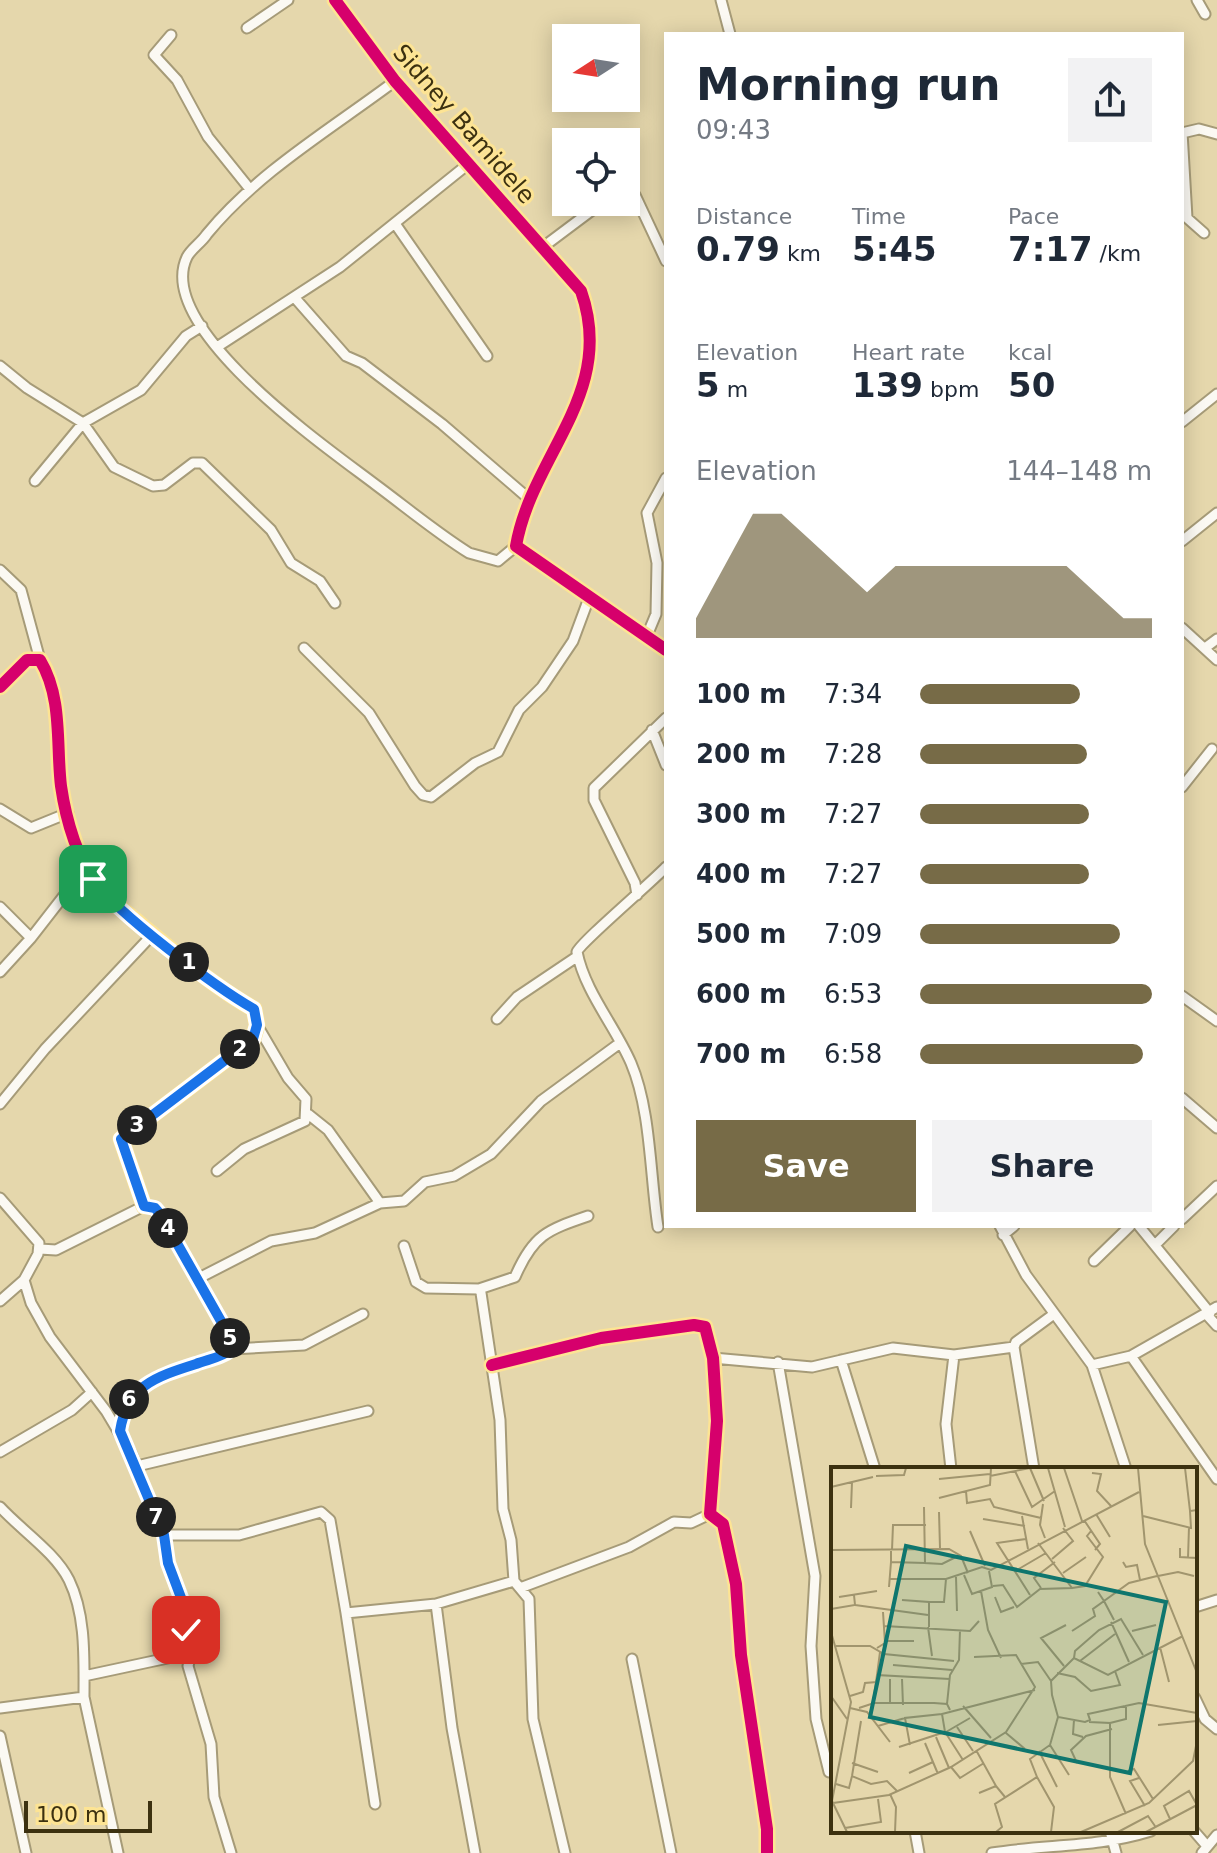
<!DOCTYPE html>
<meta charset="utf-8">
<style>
body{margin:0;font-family:"DejaVu Sans",sans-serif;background:#f2f2f3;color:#1f2937;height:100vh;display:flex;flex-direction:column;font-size:30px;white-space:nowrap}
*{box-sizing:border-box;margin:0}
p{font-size:26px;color:#747a83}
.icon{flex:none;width:44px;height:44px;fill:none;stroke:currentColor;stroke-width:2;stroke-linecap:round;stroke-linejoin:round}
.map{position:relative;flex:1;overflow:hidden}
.sheet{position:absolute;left:664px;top:32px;width:520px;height:1196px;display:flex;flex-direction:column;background:#fff;border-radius:0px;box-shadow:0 4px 20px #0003}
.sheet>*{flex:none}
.needle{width:52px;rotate:258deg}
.buttons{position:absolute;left:552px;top:24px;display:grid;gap:16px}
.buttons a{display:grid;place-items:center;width:88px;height:88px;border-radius:0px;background:#fff;box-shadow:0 4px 20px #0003;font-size:40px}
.scale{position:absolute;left:24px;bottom:20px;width:128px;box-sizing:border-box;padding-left:8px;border:4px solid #3c3110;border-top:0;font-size:22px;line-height:28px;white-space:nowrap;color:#3c3110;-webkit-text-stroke:6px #fde494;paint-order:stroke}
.pin{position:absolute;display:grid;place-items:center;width:68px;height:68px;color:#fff;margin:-34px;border-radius:16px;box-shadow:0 4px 12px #0006}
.km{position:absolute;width:40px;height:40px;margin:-20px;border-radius:50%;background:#222;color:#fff;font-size:22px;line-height:40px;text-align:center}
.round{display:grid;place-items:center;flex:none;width:84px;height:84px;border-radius:0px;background:#f2f2f3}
.head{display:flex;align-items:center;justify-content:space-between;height:136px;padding:0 32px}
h1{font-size:44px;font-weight:700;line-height:60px}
.figures{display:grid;grid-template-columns:repeat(3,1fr);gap:12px;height:136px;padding:8px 32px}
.figures div{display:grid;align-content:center}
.figures b{font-size:34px;font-weight:700}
.figures small{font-size:22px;font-weight:400}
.figures p{font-size:22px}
.chart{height:224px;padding:16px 32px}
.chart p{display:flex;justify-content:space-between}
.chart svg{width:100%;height:144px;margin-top:8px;fill:#776b47;opacity:.7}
.primary-button{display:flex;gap:16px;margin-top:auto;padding:16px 32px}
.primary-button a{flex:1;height:92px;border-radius:0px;background:#776b47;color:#fff;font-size:32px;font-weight:700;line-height:92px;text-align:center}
.primary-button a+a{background:#f2f2f3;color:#1f2937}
ul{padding:0 32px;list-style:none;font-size:26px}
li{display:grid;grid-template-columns:128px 96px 1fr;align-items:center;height:60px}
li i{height:20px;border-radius:10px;background:#776b47}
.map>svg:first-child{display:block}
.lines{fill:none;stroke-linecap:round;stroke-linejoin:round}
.minor-casing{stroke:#a69b78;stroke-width:13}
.minor{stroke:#fbf9f3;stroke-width:9}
.cycleway-casing{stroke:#fde494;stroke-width:17}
.cycleway{stroke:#d6006c;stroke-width:12}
.route-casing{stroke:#fff;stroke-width:16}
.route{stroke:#1a73e8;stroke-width:10}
.labels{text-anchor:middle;stroke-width:6;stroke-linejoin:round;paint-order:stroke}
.street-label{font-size:24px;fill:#3c3110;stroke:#fde494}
.inset-road{fill:none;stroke:#a1956e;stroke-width:2}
.view{fill:#0f766e;fill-opacity:0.15;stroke:#0f766e;stroke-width:4}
.inset-edge{fill:none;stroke:#3c3110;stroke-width:4}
</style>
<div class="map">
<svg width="1217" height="1853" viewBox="0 0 1217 1853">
<rect width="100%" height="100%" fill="#e5d7ac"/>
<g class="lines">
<g class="minor-casing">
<path id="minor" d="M335,0l60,81 186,210c36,102 -49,163 -65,255l150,104
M721,0l9,34
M1197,0l8,14
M247,28l41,-28
M171,35l-17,20 23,25 31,57 41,51
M395,81c-64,48 -137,91 -188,153 -5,8 -16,15 -20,23 -34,71 142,192 189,228 31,23 61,48 93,68l29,8 18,-15
M1182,132l5,86 17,15
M1182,133l17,-4 18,5
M626,191l9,4 31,66
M396,225l91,131
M543,247l60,-45
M295,298l51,58 16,7 80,61 86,74
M217,347l123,-80 127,-102
M0,366l27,22 56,35 58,-33 45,-54 16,-10
M1182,422l35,-28
M35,481l48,-58 31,44 39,19 11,-1 29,-22h9l69,67 20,33 29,18 15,22
M1182,541l35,-28
M0,570l21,20 19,70
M1182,628l35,32
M646,638l10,-24 1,-51 -10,-50 19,-35
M304,648l65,65 46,73 8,9 8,2 44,-34 23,-11 21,-42 23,-23 31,-46 16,-43
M1205,648l12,-9
M0,687l27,-27h13c23,38 16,85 21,126 5,35 17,75 38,103 11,14 29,24 42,36 36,29 73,62 113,84l3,16 -4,14 -132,100 23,67
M652,730l14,35
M1182,787l30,-38
M0,809l31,19 37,-15
M637,895l-2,-12 -41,-83v-12l72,-70
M0,907l31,31 35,-45 24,-20
M0,972l31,-34
M1182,996l35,25
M497,1019l20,-22 61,-41
M1182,1098l35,30
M0,1104l45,-55 108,-115
M308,1114l20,16 52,73
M217,1171l27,-22 61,-28 1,-22 -18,-21 -31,-53
M0,1198l39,45 -1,11 -14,26 7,23 19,34 56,74 25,42 33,82 4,28 16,39 7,51 -3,13 23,78 3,53 17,56
M1182,1219l35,-33
M1000,1226l26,49 66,90 39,-9 86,-49
M1139,1226l71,87
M658,1227c-8,-51 -7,-117 -27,-164 -16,-37 -46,-71 -54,-111 3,-9 75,-70 89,-85
M1003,1235l11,-9
M1155,1245l19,-19
M404,1246l12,36 10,6 53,1 2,4 19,127 3,89 8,31 3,41 15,18 4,120 32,134
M40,1249l16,1 88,-44 11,2 75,129 2,12c-11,9 -23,10 -36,15 -41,13 -69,22 -76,67
M1094,1261l36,-35
M199,1278l72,-37 44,-8 65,-30 24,-2 21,-19 29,-6 37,-22 50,-53 79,-58
M479,1289l36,-12c18,-42 32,-47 73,-61
M0,1301l24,-21
M1207,1315l10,11
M232,1349l72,-4 59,-31
M1131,1356l86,123
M713,1358l99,9 81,-19 61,7 60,-8
M841,1360l34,109
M778,1362l37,214 -4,70 5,73 13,53
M492,1365l109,-27 93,-13 11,2 8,31 4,63 -7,93 13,10 13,60 5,71 26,174v24
M1092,1365l34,104
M0,1452l72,-42 20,-18
M137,1466l231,-55
M951,1469l-5,-45 8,-69
M1034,1469l-20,-122 2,-5 38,-28
M0,1507c21,23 55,45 69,73 17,35 15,78 15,117l-84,11
M164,1535h75l82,-23 9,8 16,93
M520,1588l109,-41 45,-25 17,1 19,-9
M436,1604l16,124 23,125
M1195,1607l22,-7
M632,1659l39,194
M84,1676l107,-23
M84,1697l34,156
M1195,1698l10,21 12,10
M0,1736l26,117
M375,1804l-29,-191 90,-9 78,-23
M915,1831l4,22
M1110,1831l6,22
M1194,1831l13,15
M992,1853c56,-9 104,-5 159,-22
M1202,1853l15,-18"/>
</g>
<use href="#minor" class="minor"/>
<g class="cycleway-casing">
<path id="cycleway" d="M335,0l60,81 186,210c36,102 -49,163 -65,255l150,104
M0,687l27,-27h13c23,38 16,85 21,126 5,35 17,75 38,103 11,14 29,24 42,36 36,29 73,62 113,84l3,16 -4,14 -132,100 23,67
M492,1365l109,-27 93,-13 11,2 8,31 4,63 -7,93 13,10 13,60 5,71 26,174v24"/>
</g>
<use href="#cycleway" class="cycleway"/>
</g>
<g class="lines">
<g class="route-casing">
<path id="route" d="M93,879c23,34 124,109 161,130l3,16 -4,14 -132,100 23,67 11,2 6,7 69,122 2,12c-11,9 -23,10 -36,15 -41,13 -69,22 -76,67l44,104 4,28 18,48v19"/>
</g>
<use href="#route" class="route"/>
</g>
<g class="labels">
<g class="street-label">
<text transform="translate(464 124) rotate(49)" y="8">Sidney Bamidele</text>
</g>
</g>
<g transform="translate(831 1467)">
<rect width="366" height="366" fill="#e5d7ac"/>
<path class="inset-road" d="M199,1l14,33M217,1l17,59M233,1l18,53M307,1l7,76 52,129M354,1l5,43M184,4l17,36 23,-16M261,6l9,1 -4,17 14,15M45,9l28,-1 2,-7M159,9l40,-8M108,12l51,-5M0,20l42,-10M135,24l1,12 23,-4 4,8 47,11M108,31l51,-13 1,-17M212,37l-3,21 5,13M93,40l1,56 17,1 18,-9M20,41l1,-26M108,45l1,36M265,47l14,23M191,49l6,33M312,49l48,12 -1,-17 7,-1M152,52l42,7M253,53l16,24 -5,6M139,64l15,35M195,72l-29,4 33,52M349,81v9l17,1M0,83l118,-1 12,7 7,17M61,83l1,-25h33M60,84v11l34,1M357,91l1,-31M221,92l21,-18 -10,-13M292,95l3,5 11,-2 3,15M186,103l29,-17M232,106l23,-16M133,108l8,19 20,-7 -3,-16M327,109l20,-4 16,4M125,110l1,34M58,112h57l36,-12 9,3 148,-78M162,119l10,-1 14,22 23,-18 32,-1 -34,-45M58,120l2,-25M210,121l-7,-10 21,-16M241,121l13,-2 18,-29 -16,-21 4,-5M150,124l7,39 13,28M8,130l38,-6M164,130l6,15 13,-5M71,133l27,2v25M99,135h14l2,-23M24,138l73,10M0,142l24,-4 -1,-10M283,153l-10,-19 25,-18 28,-7M280,155l18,40M53,159l86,5 9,-10M97,160l4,29M241,164l23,-15 -2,-7 11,-8 -6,-9M301,164l24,-6M0,165l20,70 -19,99 15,31M352,169l-75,39 -34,-17 -23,23 1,14 6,22 27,5 5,-2 -2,-6 51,-11 58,10M53,174h30M5,179h34l14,8 70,7M329,180l9,35M46,181l8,-5 -2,-31M49,185l-3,23 73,4M243,191l1,-7 24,-21 22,-11 22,36M249,194l35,-27M190,197l17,-2 13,19M62,198l59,5M233,199l-23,-28 25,-13M226,206l18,4 16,14 29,-6 -5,-14M59,212v25M71,212l1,26M0,229l16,23M19,229l13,-4 2,-9 12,-1M116,237l3,-29 9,-15 1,-30M132,239l28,32M19,241l17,4 23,30M28,241l15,-5h60l13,1 3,6M40,249l6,-41M243,253l-1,14 10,3M258,255l21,1v54l16,37M279,256l16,-4v-14M327,258l39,-4M47,259l27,-8M126,260l16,24M115,265l24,-14M175,266l19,16M105,270l13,31M94,276l13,31M79,278l-5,-27 37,-4M219,278l19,30M68,280l46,-15M145,283l20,36M208,284l18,36M132,293l-18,-28 -3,-18 93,-24M21,296l26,9M246,296l-6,-13 15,-14 26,-7M120,300l9,11 24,-15M297,304l6,-2 19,30M78,306l24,-11M21,309l9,-55M206,310l-7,-18 20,-14 8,-28M308,311l-9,3 15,25M5,317l13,4 3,-12 19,8 16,-3 10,10M148,326l17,-7 9,11M59,327l6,13 -1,25M2,336l56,-8 62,-28 55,-35 29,-45 -19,-32 -42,2M14,361l36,-6 -3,-23M165,365l6,-5 -7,-23 42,-27 17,30 -3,25M250,365l68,-29 44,-42 4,-20M287,365l30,-16 7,10M315,365l51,-27 -8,-14 -25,15 6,13"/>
<path class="view" d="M75,79l260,56 -36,171 -260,-56z"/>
<rect width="366" height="366" class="inset-edge"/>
</g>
</svg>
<div class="buttons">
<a><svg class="needle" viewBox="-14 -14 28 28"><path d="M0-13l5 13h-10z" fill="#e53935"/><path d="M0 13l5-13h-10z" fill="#747a83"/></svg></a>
<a><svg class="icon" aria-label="locate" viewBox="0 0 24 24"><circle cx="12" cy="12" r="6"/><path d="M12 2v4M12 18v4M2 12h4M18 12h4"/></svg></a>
</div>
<div class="scale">100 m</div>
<div class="pin" style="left:93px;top:879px;background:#1e9e55"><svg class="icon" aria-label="arrive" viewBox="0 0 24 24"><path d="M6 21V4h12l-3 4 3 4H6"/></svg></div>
<div class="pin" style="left:186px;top:1630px;background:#d93025"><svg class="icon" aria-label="check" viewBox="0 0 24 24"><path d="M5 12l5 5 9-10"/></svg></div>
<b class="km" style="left:189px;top:962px">1</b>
<b class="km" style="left:240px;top:1049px">2</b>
<b class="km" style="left:137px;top:1125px">3</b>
<b class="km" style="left:168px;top:1228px">4</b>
<b class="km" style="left:230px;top:1338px">5</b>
<b class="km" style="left:129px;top:1399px">6</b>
<b class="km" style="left:156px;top:1517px">7</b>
<section class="sheet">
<div class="head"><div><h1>Morning run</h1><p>09:43</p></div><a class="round"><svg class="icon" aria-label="share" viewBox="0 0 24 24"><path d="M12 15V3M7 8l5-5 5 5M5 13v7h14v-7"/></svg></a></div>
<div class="figures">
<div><p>Distance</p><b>0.79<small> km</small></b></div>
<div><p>Time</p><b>5:45</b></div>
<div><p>Pace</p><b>7:17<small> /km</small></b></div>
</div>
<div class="figures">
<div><p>Elevation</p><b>5<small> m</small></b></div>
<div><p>Heart rate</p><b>139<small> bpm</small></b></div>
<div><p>kcal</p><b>50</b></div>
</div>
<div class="chart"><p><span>Elevation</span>144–148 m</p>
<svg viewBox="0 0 160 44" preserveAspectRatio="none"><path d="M0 44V38L10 22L20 6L30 6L40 14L50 22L60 30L70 22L80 22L90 22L100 22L110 22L120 22L130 22L140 30L150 38L160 38V44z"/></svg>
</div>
<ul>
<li><b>100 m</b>7:34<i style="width:69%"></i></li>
<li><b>200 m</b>7:28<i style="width:72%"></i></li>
<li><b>300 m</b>7:27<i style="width:73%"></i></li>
<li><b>400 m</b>7:27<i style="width:73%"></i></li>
<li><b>500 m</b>7:09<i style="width:86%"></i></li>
<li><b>600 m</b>6:53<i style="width:100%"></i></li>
<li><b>700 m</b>6:58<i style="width:96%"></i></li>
</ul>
<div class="primary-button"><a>Save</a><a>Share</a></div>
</section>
</div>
